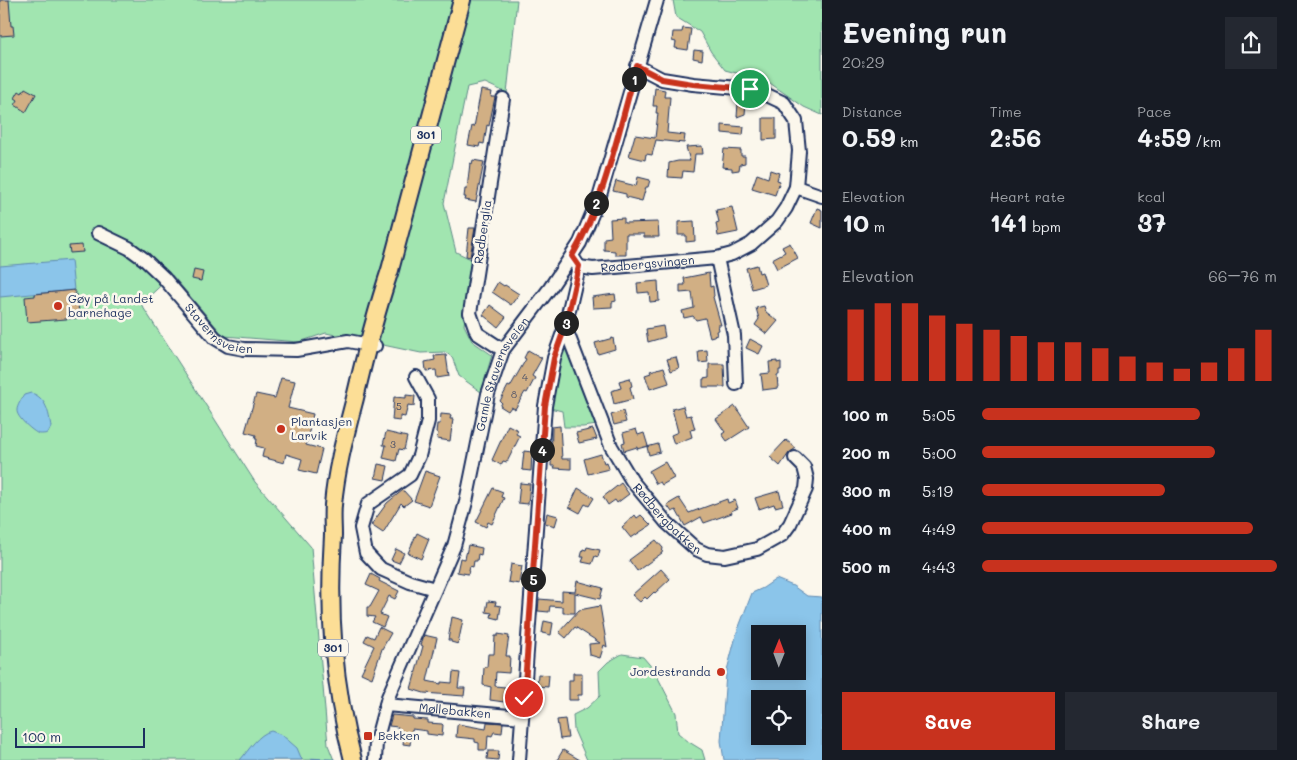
<!DOCTYPE html>
<meta charset="utf-8">
<style>
body{margin:0;font-family:Mali,sans-serif;background:#242831;color:#f1f3f6;height:100vh;display:flex;flex-direction:column;font-size:19px;white-space:nowrap}
*{box-sizing:border-box;margin:0}
p{font-size:16px;color:#9ea1a6}
.icon{flex:none;width:28px;height:28px;fill:none;stroke:currentColor;stroke-width:2;stroke-linecap:round;stroke-linejoin:round}
.map{position:relative;flex:1;overflow:hidden}
.details{display:flex;flex-direction:column;background:#171b24;width:475px}
.details>*{flex:none}
.needle{width:32px;rotate:1deg}
.tools{position:absolute;left:751px;top:625px;display:grid;gap:10px}
.tools a{display:grid;place-items:center;width:55px;height:55px;border-radius:0px;background:#171b24;box-shadow:0 2px 12px #0003;font-size:25px}
.scale{position:absolute;left:15px;bottom:12px;width:130px;box-sizing:border-box;padding-left:5px;border:2px solid #1b2f5e;border-top:0;font-size:14px;line-height:18px;white-space:nowrap;color:#1b2f5e;-webkit-text-stroke:4px #fbf7ec;paint-order:stroke}
.pin{position:absolute;display:grid;place-items:center;width:42px;height:42px;color:#fff;margin:-21px;border:2px solid #fff;border-radius:50%;box-shadow:0 1px 5px #0007}
.km{position:absolute;width:25px;height:25px;margin:-12px;border-radius:50%;background:#222;color:#fff;font-size:14px;line-height:25px;text-align:center}
.round{display:grid;place-items:center;flex:none;width:52px;height:52px;border-radius:0px;background:#242831}
.overview{display:flex;align-items:center;justify-content:space-between;height:85px;padding:0 20px}
h1{font-size:28px;font-weight:700;line-height:38px}
.figures{display:grid;grid-template-columns:repeat(3,1fr);gap:8px;height:85px;padding:5px 20px}
.figures div{display:grid;align-content:center}
.figures b{font-size:25px;font-weight:700}
.figures small{font-size:14px;font-weight:400}
.figures p{font-size:14px}
.chart{height:140px;padding:10px 20px}
.chart p{display:flex;justify-content:space-between}
.chart svg{width:100%;height:90px;margin-top:5px;stroke:#c8321e;stroke-width:6}
.action{display:flex;gap:10px;margin-top:auto;padding:10px 20px}
.action a{flex:1;height:58px;border-radius:0px;background:#c8321e;color:#fff;font-size:20px;font-weight:700;line-height:58px;text-align:center}
.action a+a{background:#242831;color:#f1f3f6}
ul{padding:0 20px;list-style:none;font-size:16px}
li{display:grid;grid-template-columns:80px 60px 1fr;align-items:center;height:38px}
li i{height:12px;border-radius:6px;background:#c8321e}
main{display:flex;flex:1;min-height:0}
.map>svg:first-child{display:block}
.green{fill:#a1e5b0;stroke:#5e8a87}
.water{fill:#8bc5ea;stroke:#5e89b2;fill-rule:evenodd}
.lines{fill:none;stroke-linecap:round;stroke-linejoin:round}
.stream{stroke:#5e89b2;stroke-width:2.5}
.building{fill:#d1af84;stroke:#1b2f5e}
.minor-casing{stroke:#1b2f5e;stroke-width:16}
.major-casing{stroke:#1b2f5e;stroke-width:20}
.minor{stroke:#fbf7ec;stroke-width:12}
.major{stroke:#fcde96;stroke-width:16}
.route-casing{stroke:#fff;stroke-width:10}
.route{stroke:#c8321e;stroke-width:6}
.poi-dot{fill:#c8321e;stroke:#fbf7ec;stroke-width:2}
.labels{text-anchor:middle;stroke-width:5;stroke-linejoin:round;paint-order:stroke}
.number-label{font-size:10px;fill:#484f68}
.shield{fill:#fbf7ec;stroke:#5e6b89;stroke-width:1}
.shield-label{font-size:11px;font-weight:bold;fill:#1b2f5e}
.street-label{font-size:12px;fill:#1b2f5e;stroke:#fbf7ec}
.poi-label{font-size:12px;fill:#1b2f5e;stroke:#fbf7ec;text-anchor:start}
</style>
<main>
<div class="map">
<svg width="822" height="760" viewBox="0 0 822 760">
<rect width="100%" height="100%" fill="#fbf7ec"/>
<filter id="ink" filterUnits="userSpaceOnUse"><feTurbulence type="fractalNoise" baseFrequency=".02" numOctaves="2"/><feDisplacementMap in="SourceGraphic" scale="10" xChannelSelector="R" yChannelSelector="G"/><feConvolveMatrix kernelMatrix="1 2 1 2 8 2 1 2 1" color-interpolation-filters="sRGB"/></filter>
<g filter="url(#ink)">
<path class="green" d="M0,0h517l-10,93 -22,-10 -18,4 -23,116 12,49 17,8 -9,65 8,16 20,14 -11,37 -22,-16 -7,-19 -7,-5 -24,1 -95,-20 -27,9 -75,-6 -52,-61 -31,29 114,178 56,65 17,198 6,15h-334z
M673,0h149v115l-18,-8 -37,-26 -42,-11 -14,-18 -11,-20 -24,-15z
M562,344h4l31,81 -14,2h-19l-2,-16 -12,-3z
M622,654l21,3 11,13 22,43 2,20 11,9 13,8 3,10h-118l-13,-30 -1,-15 14,-7 13,-12 -1,-25 9,-9z"/>
<path class="water" d="M71,260l3,30 -74,7v-31z
M31,393c15,4 18,20 20,34l-3,6c-3,1 -5,1 -9,1 -6,-2 -23,-17 -22,-24 0,-4 5,-12 7,-15z
M776,579l17,7 14,10 15,1v163h-98l-3,-19 5,-67 11,-42 15,-39 11,-5zM760,634h38v37h-38zM760,699h38v37h-38z
M271,731l11,4 15,13 5,12h-62c9,-10 18,-26 31,-29z"/>
<g class="lines">
<path class="stream" d="M312,759l22,1"/>
</g>
<path class="building" d="M0,0h9l2,26h2l1,9 -14,1z
M683,28l8,1 -3,21 -13,-2 1,-6 -4,-1 1,-9h9z
M694,50l9,1 -1,9 -9,-2z
M25,88l11,6 -10,18 -11,-7 3,-5 -3,-2 4,-7 3,2z
M655,88l10,2 -1,7h6l-3,36 18,2 -1,8 -28,-3 -4,15 -6,-1 -1,6 -16,-4 6,-21 20,3 3,-25h-2l1,-7h-4z
M481,90l11,2 -1,5h4l-6,29 -2,-1 -3,19 -4,-1 -1,4 -11,-2 4,-19 2,1z
M738,103h8l-1,11 -8,3z
M763,118h13v21l-13,1z
M722,125l22,2 -1,8 -21,-2z
M702,146l1,8h-8l-2,18 -10,-1 -1,7 -14,-1 1,-14 9,-2h12l-4,-14z
M724,149l17,1v6h4v7l-5,1 -1,6 -7,1v-3l-10,-1z
M473,160l11,2 -8,40 -11,-2 1,-3h-2l1,-8h2l3,-26 2,1z
M770,170l9,3 -2,7 3,1 -5,14 -23,-7 5,-14 11,4z
M638,177l12,3 -2,7h-2l-4,14 -16,-4v-3l-13,-3 3,-10 20,5z
M732,207l6,25 -20,4 -2,-13 3,-1 -3,-12z
M817,208l5,2v18l-11,-5z
M624,218v5l34,-1 1,15h-15v-3h-18v21h-11v-4l-11,-1v-12l7,-1 -1,-18z
M694,221l1,20 -9,1v-7h-8v-13z
M469,228h6l-5,29 -4,-1z
M790,243l8,15 -21,11 -5,-10 13,-7 -3,-5z
M82,245l1,7 -13,1 -1,-7z
M757,265l2,8 3,-1 4,13 -14,4 -6,-21z
M194,270l9,2 -2,9 -9,-2z
M709,273l1,14 3,-1 1,10 -1,1 8,28h-3l1,5 -3,1 1,4 -7,2 -5,-19 -9,2 -3,-4 -9,2 -2,-7 12,-3 -2,-16 -12,1v-8h5l-1,-7z
M658,281l1,20 -9,1 -1,-10 -11,1 -1,-10z
M498,282l6,4 1,-1 14,9 -8,11 -19,-13z
M75,290v5h2l1,4 1,19 -52,4 -2,-25 10,-1v-2z
M615,294l1,7 -4,1v5l-19,1 -1,-11z
M490,305l16,12 -8,10 -15,-12z
M764,306l2,6 12,9 -11,13 -12,-9 4,-6 -3,-11z
M663,326l2,11 -17,5 -2,-13z
M613,338l2,11 -17,5 -3,-11z
M750,339l13,7 -4,8 -13,-6z
M528,350l14,8 -10,18 3,2 -8,15 -2,-1 -10,17 -4,-2 -3,4 -8,-5 2,-3 -2,-2 8,-15 2,1 16,-28 -2,-1z
M707,350l1,12 -9,1 -1,-12z
M446,355l3,21 -12,2 -1,-8 -10,1 -1,-9 10,-2 -1,-4z
M676,357l3,11 -8,3 -4,-12z
M777,361v2l4,-1v8h-2v5h-2l1,13 -15,2 -2,-16 9,-1 -1,-11z
M709,364h15l1,23h-22v-8l6,-1z
M664,367l5,16 -19,6 -5,-14 6,-2 -1,-2z
M281,378l14,3 -7,27 25,6 -7,31 16,4 -6,25 -17,-4 3,-11 -16,-5 -2,9 -22,-6 2,-9 -8,-2 1,-7h-2l1,-4 -11,-3 11,-38 19,4z
M630,378l2,8 -2,1 3,12 -19,5 -3,-13 10,-3 -2,-7z
M406,395l9,1 -1,10 -6,-1 -3,12 -5,-1v5l-8,-1 2,-23 12,1z
M683,406l3,10 5,-1 4,14 -5,1 2,7 -18,7 -3,-9 7,-3 -6,-23z
M735,406l14,21 -22,14 -5,-7 3,-2 -9,-13z
M623,411l3,11 -12,3 -3,-10z
M441,414l10,1 -1,4h3l-3,22 -13,-2 1,-6 -2,-1 1,-8h3z
M508,425l10,5 -2,4 4,2 -13,26 -4,-1 -2,4 -9,-5z
M560,426l2,33h9v10l-17,-1 1,-2h-4l1,-39z
M593,429l4,10 -18,4 -3,-10z
M636,429l2,6 6,-2 4,13 -11,3v-2l-13,4 -2,-8 3,-1 -2,-9z
M386,432l21,5 -3,13 -5,-1 -3,12 -13,-3 3,-13h-3z
M786,440l10,8 -7,5 -9,13 -10,-9z
M658,444l2,8 -11,3 -2,-8z
M524,451l8,1 -1,19 -9,-1z
M601,454l3,9 3,-1 2,7 -21,5 -4,-15z
M665,462l9,16 -12,7 -2,-3 -4,2 -7,-13z
M378,464l10,2 -3,14 -10,-2z
M425,471l15,5 -11,30 -15,-5z
M520,483l10,1 -2,20 -10,-1z
M621,483l8,11 -12,9 -2,-3 -7,5 -5,-8z
M493,488l10,4 -2,5 3,1 -12,26 -4,-2 -2,5 -10,-5z
M578,488l16,10 -5,8 -4,-2 -5,9 -11,-6z
M403,490l9,10 -8,6 -3,-3 -18,30 -12,-8 16,-22z
M779,491l4,14 -8,2 -1,-3 -15,5 -4,-11z
M679,498l10,15 38,-14 1,4 7,-3 3,8 -7,3 1,2 -28,10 -3,-6 -16,9 -9,-16 -4,2 -5,-7z
M547,513l11,3 -3,10 -10,-3z
M635,515l2,3 4,-3 10,10 -20,13 -9,-11z
M417,533l12,6 -8,20 -13,-6z
M656,540l7,8 -1,5 -25,18 -8,-11z
M468,545l14,3 -1,7 -3,-1 -1,7h-3l-1,6 -3,-1 -2,8 -11,-2 3,-14 5,1z
M587,547l13,3 -2,7 -3,-1 -3,8 -10,-2 2,-5h-3l2,-8 3,1z
M396,549l8,4 -5,10 -8,-3z
M511,564l11,2 -3,18 -11,-2z
M661,569l9,10 -15,14 -1,-1 -7,7 -2,-2 -5,5 -8,-7z
M371,574l9,5 -1,2 20,10 -4,8 -6,-3 -9,18 7,3 -4,10 -11,-5 3,-5 -8,-1v-9h3l9,-16 -13,-6z
M577,581l26,7 -3,11 -25,-6v20h-12v-6l-13,-1 -1,6 -11,-1 1,-12 23,2v-10l13,1z
M488,601l8,1 -1,3 6,1 -2,13 -8,-2 1,-4 -6,-1z
M600,606l7,41 -3,-2 -4,13 -10,-3 -1,-11 11,-1 -25,-16 -9,11 -7,-6 20,-22z
M452,617l11,3 -5,24 -7,-2v-2h-3z
M544,621l9,2 -2,12 -9,-2z
M379,627l12,6 -9,16 -10,29 -11,-5 13,-27 -10,-5 3,-6 7,3z
M498,634l11,2 -3,20h4l-1,17 -13,-1 -1,14 10,1 -1,15 -14,-2 1,-13 -8,-2 1,-18h3l1,-13h6l1,-18h3z
M424,635l13,3 -10,43 14,3v-2l11,1 1,-11 7,1 -2,15h7l-1,8 -40,-3 -13,-4 12,-43 -2,-1z
M573,673h9v22h-4v5h-9v-20h4z
M538,674l11,1 -1,12 -11,-1z
M392,715l21,2v2l15,1v3l14,1 1,1 -1,11 -15,-2v-3l-15,-2 -2,16 -7,-1 1,-8h-3l1,-5h-4v-4l-9,-1z
M565,719l3,19 -8,1 -3,-19z
M487,722l16,1 -1,10 -8,-1 -2,4 -4,-1 -1,15h-8v-7l-4,-1v-3l-19,-2 1,-11 1,-2 28,5z
M563,750l17,10h-23z
M488,751h11l-1,9 -11,-1z"/>
<g class="lines">
<g class="minor-casing">
<g id="minor">
<path d="M503,99l-33,214 7,20 26,17"/>
<path d="M796,187l26,9"/>
<path id="s1" d="M98,233l31,15 15,11 19,18 52,61 13,8 16,3 52,1 52,-9 27,5"/>
<path d="M717,258l17,77 2,49"/>
<path id="s2" d="M579,267l14,2 124,-11 15,-4 19,-10 26,-23 9,-13 10,-21 3,-36 -3,-30 -12,-18 -15,-7 -19,-7 -57,-5 -31,-5 -25,-13"/>
<path id="s3" d="M565,327l46,119 21,35 34,41 30,27 11,5 18,2 32,-7 25,-14 8,-11 16,-35 1,-10 -3,-12 -9,-9"/>
<path d="M416,377l12,22v22l-9,35 -9,19 -42,29 -7,24 5,25 15,16 29,13 25,7"/>
<path id="s4" d="M386,705l136,12"/>
<path id="s5" d="M375,760l1,-18 12,-45 66,-151 12,-44 22,-108 15,-44 47,-62 30,-45 20,-48 57,-195"/>
<path d="M519,760l26,-354 9,-48 11,-31 14,-60 -7,-11"/>
</g>
</g>
<g class="major-casing">
<path id="major" d="M353,760c-20,-76 -25,-147 -20,-225 0,-10 -1,-20 0,-30 3,-36 13,-72 22,-107 10,-43 21,-86 35,-128l72,-270"/>
</g>
<use href="#minor" class="minor"/>
<use href="#major" class="major"/>
</g>
</g>
<g class="lines" filter="url(#ink)">
<g class="route-casing">
<path id="route" d="M524,698l21,-292 9,-48 11,-31 14,-61 -7,-10c33,-55 47,-128 65,-190l25,13 31,5 57,5"/>
</g>
<use href="#route" class="route"/>
</g>
<g class="poi-dot">
<circle cx="58" cy="306" r="5"/>
<circle cx="281" cy="429" r="5"/>
<circle cx="721" cy="672" r="5"/>
<rect x="363" y="731" width="10" height="10" rx="2.5"/>
</g>
<g class="labels">
<g class="number-label">
<text x="525" y="381">4</text>
<text x="514" y="398">8</text>
<text x="399" y="410">5</text>
<text x="393" y="448">3</text>
</g>
<g class="shield">
<rect x="411" y="126.5" width="30" height="17" rx="4"/>
<rect x="318" y="639.5" width="30" height="17" rx="4"/>
</g>
<g class="shield-label">
<text x="426" y="139">301</text>
<text x="333" y="652">301</text>
</g>
<g class="street-label">
<text transform="translate(483 232) rotate(-82)" y="4">Rødberglia</text>
<text dy="4" stroke="none"><textPath href="#s2" startOffset="69">Rødbergsvingen</textPath></text>
<text dy="4" stroke="none"><textPath href="#s1" startOffset="158">Stavernsveien</textPath></text>
<text dy="4" stroke="none"><textPath href="#s5" startOffset="409">Gamle Stavernsveien</textPath></text>
<text dy="4" stroke="none"><textPath href="#s3" startOffset="220">Rødbergbakken</textPath></text>
<text dy="4" stroke="none"><textPath href="#s4" startOffset="69">Møllebakken</textPath></text>
</g>
<g class="poi-label">
<text x="68" y="303">Gøy på Landet<tspan x="68" dy="14">barnehage</tspan></text>
<text x="291" y="426">Plantasjen<tspan x="291" dy="14">Larvik</tspan></text>
<text x="711" y="676" text-anchor="end">Jordestranda</text>
<text x="378" y="740">Bekken</text>
</g>
</g>
</svg>
<div class="tools">
<a><svg class="needle" viewBox="-14 -14 28 28"><path d="M0-13l5 13h-10z" fill="#e53935"/><path d="M0 13l5-13h-10z" fill="#9ea1a6"/></svg></a>
<a><svg class="icon" aria-label="locate" viewBox="0 0 24 24"><circle cx="12" cy="12" r="6"/><path d="M12 2v4M12 18v4M2 12h4M18 12h4"/></svg></a>
</div>
<div class="scale">100 m</div>
<div class="pin" style="left:750px;top:89px;background:#1e9e55"><svg class="icon" aria-label="arrive" viewBox="0 0 24 24"><path d="M6 21V4h12l-3 4 3 4H6"/></svg></div>
<div class="pin" style="left:524px;top:698px;background:#d93025"><svg class="icon" aria-label="check" viewBox="0 0 24 24"><path d="M5 12l5 5 9-10"/></svg></div>
<b class="km" style="left:634px;top:79px">1</b>
<b class="km" style="left:596px;top:203px">2</b>
<b class="km" style="left:566px;top:323px">3</b>
<b class="km" style="left:542px;top:450px">4</b>
<b class="km" style="left:533px;top:579px">5</b>
</div>
<section class="details">
<div class="overview"><div><h1>Evening run</h1><p>20:29</p></div><a class="round"><svg class="icon" aria-label="share" viewBox="0 0 24 24"><path d="M12 15V3M7 8l5-5 5 5M5 13v7h14v-7"/></svg></a></div>
<div class="figures">
<div><p>Distance</p><b>0.59<small> km</small></b></div>
<div><p>Time</p><b>2:56</b></div>
<div><p>Pace</p><b>4:59<small> /km</small></b></div>
</div>
<div class="figures">
<div><p>Elevation</p><b>10<small> m</small></b></div>
<div><p>Heart rate</p><b>141<small> bpm</small></b></div>
<div><p>kcal</p><b>37</b></div>
</div>
<div class="chart"><p><span>Elevation</span>66–76 m</p>
<svg viewBox="0 0 160 44" preserveAspectRatio="none"><path d="M5 44V9M15 44V6M25 44V6M35 44V12M45 44V16M55 44V19M65 44V22M75 44V25M85 44V25M95 44V28M105 44V32M115 44V35M125 44V38M135 44V35M145 44V28M155 44V19"/></svg>
</div>
<ul>
<li><b>100 m</b>5:05<i style="width:74%"></i></li>
<li><b>200 m</b>5:00<i style="width:79%"></i></li>
<li><b>300 m</b>5:19<i style="width:62%"></i></li>
<li><b>400 m</b>4:49<i style="width:92%"></i></li>
<li><b>500 m</b>4:43<i style="width:100%"></i></li>
</ul>
<div class="action"><a>Save</a><a>Share</a></div>
</section>
</main>
